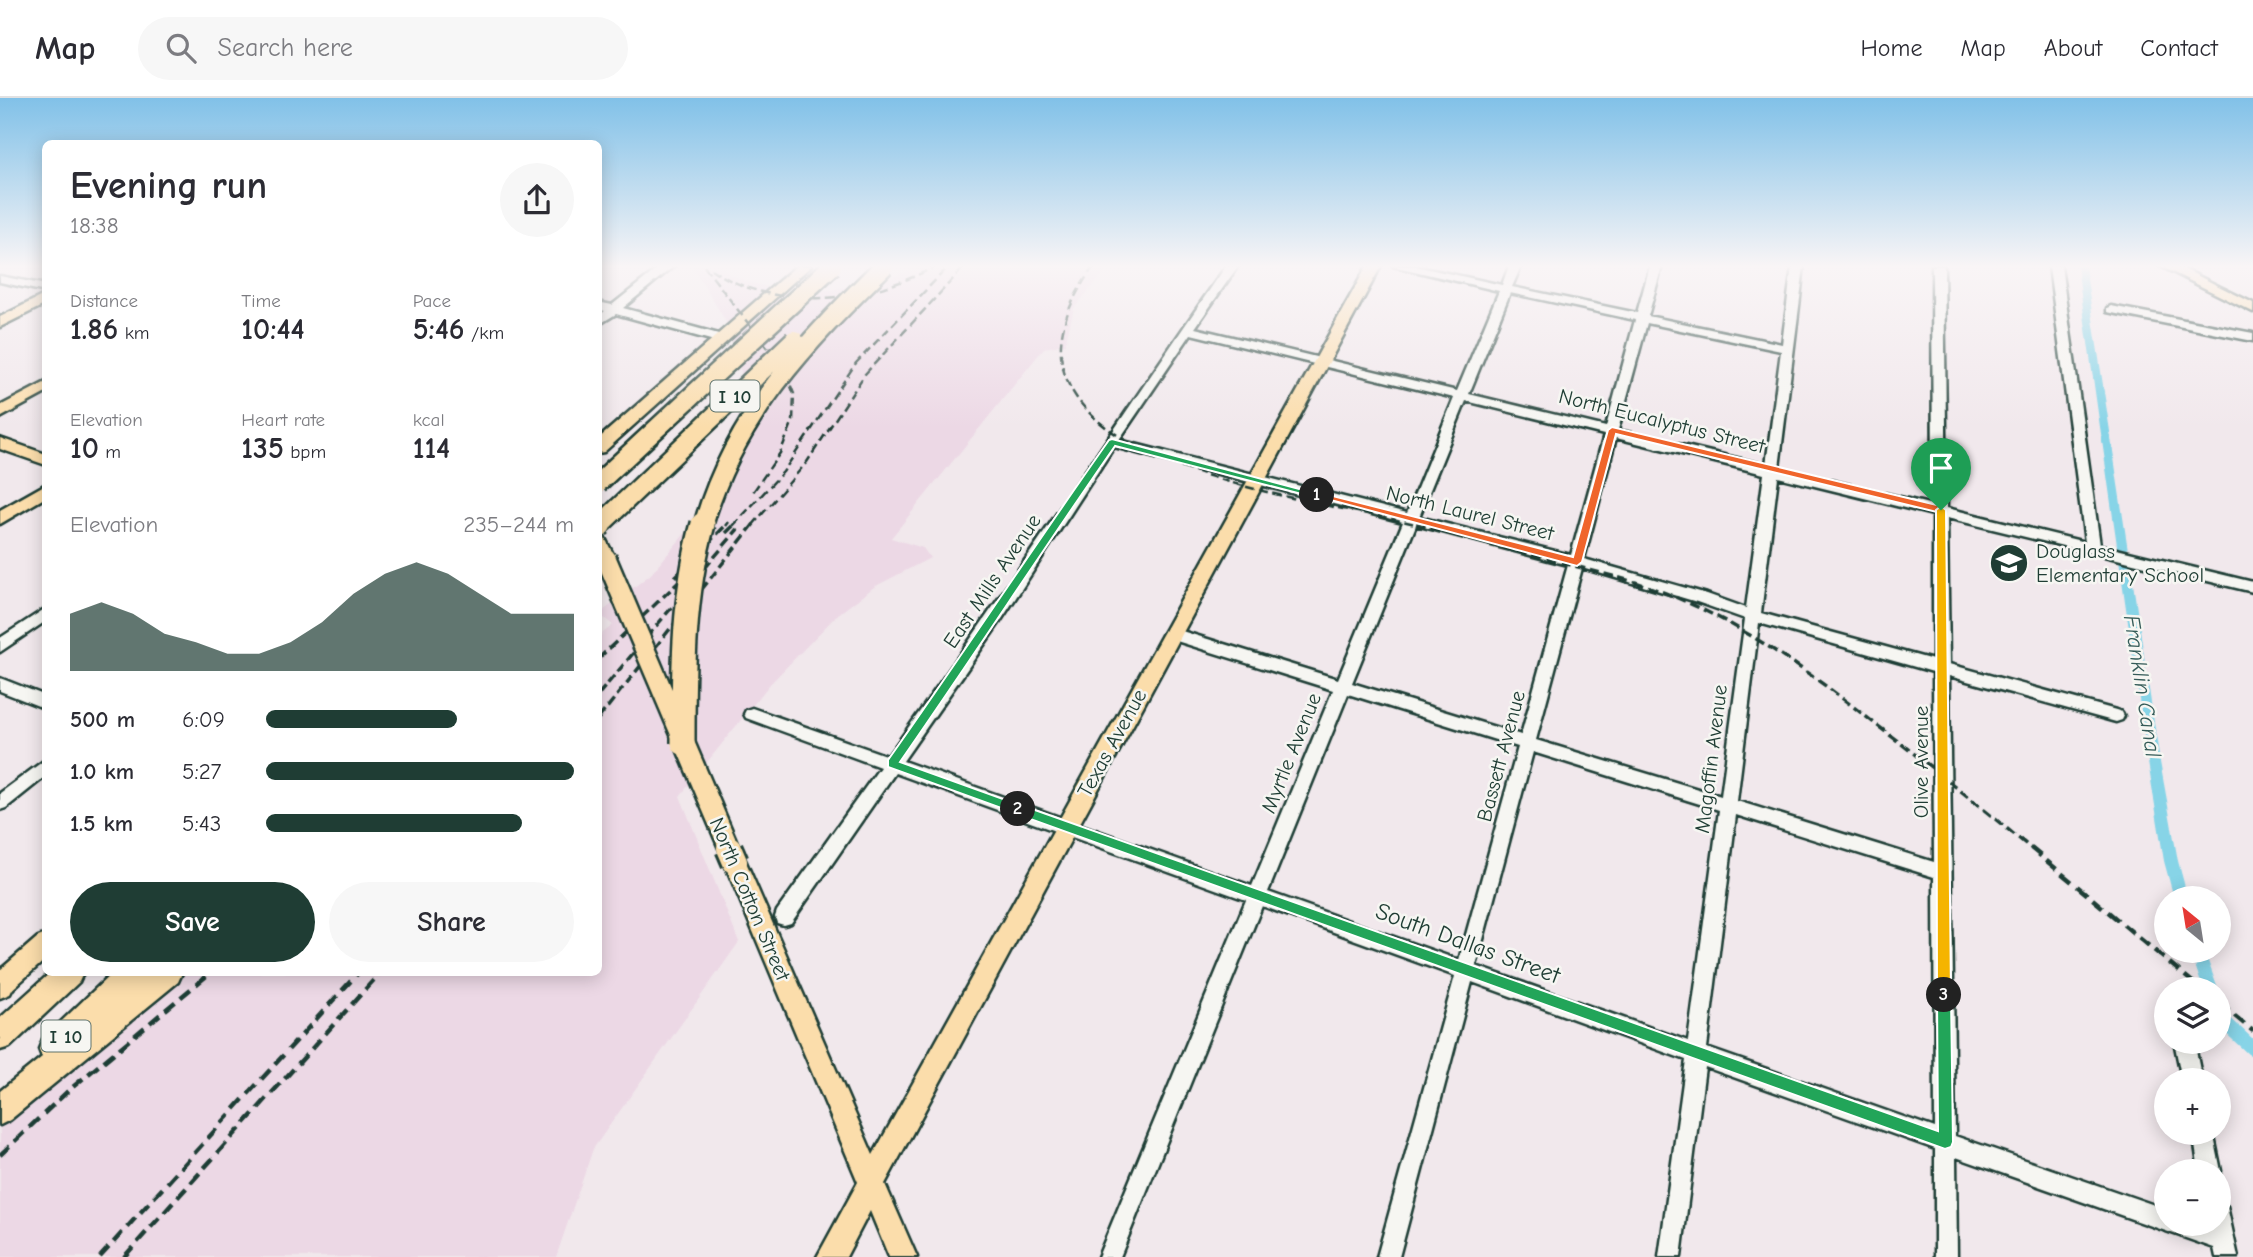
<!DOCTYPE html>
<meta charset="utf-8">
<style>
body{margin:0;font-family:"Comic Neue",sans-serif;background:#f7f7f7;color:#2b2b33;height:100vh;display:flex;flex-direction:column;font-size:26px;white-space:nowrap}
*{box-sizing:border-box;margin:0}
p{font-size:23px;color:#7c7c81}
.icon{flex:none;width:38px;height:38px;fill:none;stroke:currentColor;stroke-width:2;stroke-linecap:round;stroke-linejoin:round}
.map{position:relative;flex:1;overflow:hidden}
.sheet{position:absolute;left:42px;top:42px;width:560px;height:836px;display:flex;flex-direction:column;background:#fff;border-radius:10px;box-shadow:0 4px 18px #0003}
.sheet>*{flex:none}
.needle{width:46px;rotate:330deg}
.buttons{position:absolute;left:2154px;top:788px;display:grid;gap:14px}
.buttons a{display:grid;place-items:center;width:77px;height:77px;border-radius:50%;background:#fff;box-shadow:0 4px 18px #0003;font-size:35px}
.pin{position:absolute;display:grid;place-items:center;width:60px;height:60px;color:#fff;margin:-72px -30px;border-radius:50% 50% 50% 0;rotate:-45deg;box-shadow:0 0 7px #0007}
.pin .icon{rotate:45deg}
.km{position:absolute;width:35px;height:35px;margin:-18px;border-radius:50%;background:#222;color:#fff;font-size:19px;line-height:35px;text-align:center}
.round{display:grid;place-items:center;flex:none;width:74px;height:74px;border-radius:37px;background:#f7f7f7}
.headline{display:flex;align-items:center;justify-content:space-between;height:119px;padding:0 28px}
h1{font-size:38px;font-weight:700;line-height:52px}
.figures{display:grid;grid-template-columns:repeat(3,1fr);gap:10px;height:119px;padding:7px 28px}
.figures div{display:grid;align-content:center}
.figures b{font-size:30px;font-weight:700}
.figures small{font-size:19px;font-weight:400}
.figures p{font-size:19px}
.chart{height:196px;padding:14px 28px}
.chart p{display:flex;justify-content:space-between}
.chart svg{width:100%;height:126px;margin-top:7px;fill:#1f3d34;opacity:.7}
.button{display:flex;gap:14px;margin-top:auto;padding:14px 28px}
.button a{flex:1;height:80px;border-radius:42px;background:#1f3d34;color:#fff;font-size:28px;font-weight:700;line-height:80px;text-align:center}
.button a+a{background:#f7f7f7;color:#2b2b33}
ul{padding:0 28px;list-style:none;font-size:23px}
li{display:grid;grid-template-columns:112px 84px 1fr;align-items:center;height:52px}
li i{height:18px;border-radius:9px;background:#1f3d34}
header{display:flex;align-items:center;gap:42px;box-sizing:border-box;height:98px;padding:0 35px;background:#fff;border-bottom:2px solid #e1e1e2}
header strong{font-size:33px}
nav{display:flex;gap:38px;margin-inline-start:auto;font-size:24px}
.search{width:490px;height:63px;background:#f7f7f7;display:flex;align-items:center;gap:18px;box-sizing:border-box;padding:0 24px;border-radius:38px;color:#7c7c81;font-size:26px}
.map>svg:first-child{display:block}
.built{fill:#ecd8e5}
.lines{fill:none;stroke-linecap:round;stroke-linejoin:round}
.canal{fill:#87d4e7;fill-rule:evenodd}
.minor-casing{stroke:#1f3d34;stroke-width:5}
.major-casing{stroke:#1f3d34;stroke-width:5}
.highway-casing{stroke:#1f3d34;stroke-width:5}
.minor{fill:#f6f6f2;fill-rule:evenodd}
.major{fill:#fbddab;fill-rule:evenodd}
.highway{fill:#fbddab;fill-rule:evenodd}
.rail-far2{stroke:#1f3d34;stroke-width:2.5;stroke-dasharray:9 4.5;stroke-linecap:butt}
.rail-far1{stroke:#1f3d34;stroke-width:3.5;stroke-dasharray:10 5;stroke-linecap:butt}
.rail{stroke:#1f3d34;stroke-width:4.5;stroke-dasharray:13 7;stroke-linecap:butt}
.major-bridge-far1-casing{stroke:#1f3d34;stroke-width:24;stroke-linecap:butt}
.major-bridge-casing{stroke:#1f3d34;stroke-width:30;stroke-linecap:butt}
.highway-bridge-far1-casing{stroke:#1f3d34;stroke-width:23;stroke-linecap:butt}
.highway-bridge-casing{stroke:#1f3d34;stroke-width:28;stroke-linecap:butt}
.major-bridge-far1{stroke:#fbddab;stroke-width:19}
.major-bridge{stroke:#fbddab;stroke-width:24}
.highway-bridge-far1{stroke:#fbddab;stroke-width:18}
.highway-bridge{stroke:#fbddab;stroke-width:23}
.split-1{fill:#f0652b;stroke:#fff;stroke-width:2}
.split-2{fill:#22a559;stroke:#fff;stroke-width:2}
.split-3{fill:#22a559;stroke:#fff;stroke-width:2}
.split-4{fill:#f5b400;stroke:#fff;stroke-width:2}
.labels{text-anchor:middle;stroke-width:5;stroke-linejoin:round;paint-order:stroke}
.shield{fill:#f6f6f2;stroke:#60746d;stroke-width:2}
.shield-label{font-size:19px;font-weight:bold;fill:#1f3d34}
.street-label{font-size:21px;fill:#1f3d34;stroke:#f6f6f2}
.poi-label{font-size:21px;fill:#1f3d34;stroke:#f6f6f2;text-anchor:start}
.water-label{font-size:23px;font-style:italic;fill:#345b58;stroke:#f6f6f2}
.near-street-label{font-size:24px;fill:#1f3d34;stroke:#f6f6f2}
</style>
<header>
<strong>Map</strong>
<div class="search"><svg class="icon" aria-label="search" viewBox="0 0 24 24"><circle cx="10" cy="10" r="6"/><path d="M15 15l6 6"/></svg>Search here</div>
<nav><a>Home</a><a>Map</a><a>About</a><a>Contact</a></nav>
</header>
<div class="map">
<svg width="2253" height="1159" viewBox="0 0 2253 1159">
<rect width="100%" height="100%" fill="#f1e8ec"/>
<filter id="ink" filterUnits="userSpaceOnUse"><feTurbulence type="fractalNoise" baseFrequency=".0143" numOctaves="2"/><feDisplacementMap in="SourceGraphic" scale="14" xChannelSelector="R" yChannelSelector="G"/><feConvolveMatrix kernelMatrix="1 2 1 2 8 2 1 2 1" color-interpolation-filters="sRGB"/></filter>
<g filter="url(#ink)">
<path class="built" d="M692,168h28l9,8 16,7 43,11 42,-2 49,-8 43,-16h188l-36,42 -9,36 -21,4 -153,190 32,10 7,10 -56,29 -37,28 -68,70 -89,111 59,146 -146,207 -37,108h-556v-136l180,-148h418v-336l15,-12 -14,-11 52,-40 73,-87 29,-72 -25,-90z"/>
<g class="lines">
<path class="canal" d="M2077,168h8l75,496 18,99 10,37h-14l-10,-37 -16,-99z
M2190,852h14l14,39h-15z
M2219,912l5,2 29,27v17l-5,-2 -29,-27z"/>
<g class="minor-casing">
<path id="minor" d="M661,168h13l-51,42 103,28v6h-8l-102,-28 -18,11v-9l7,-5 -7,-2v-7l14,3z
M1226,168h12l-43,62 262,63 42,-100 -106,-25h22l87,19 7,-19h12l-9,21 125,26 13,-47h12l-14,50 134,28 10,-78h12l-25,202 154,37 -1,-239h12l3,242 138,34 -36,-276h12l39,279 153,37v10l-306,-74 2,146 167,46 6,2 2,4 -2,4 -6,2 -167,-46 6,460 211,73v14h53v-20l8,3 11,51h-22l-2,-9 -258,-91 1,100h-22v-108l-230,-82 -24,190h-22l27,-197 -214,-78 -73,275h-22l78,-281 -193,-70 -142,351h-22l148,-357 -351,-127 -104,150 -7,2 -7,-2 -2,-6 2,-6 103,-144 -134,-49 -2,-4 2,-4 6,-2 136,48c116,-161 225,-327 338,-490zM1510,195l125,27 -29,107 -137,-33zM1647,225l134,28 -15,114 -148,-35zM1191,236l263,64 -47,115 -288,-73zM1466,303l138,34 -33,120 -152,-38zM1616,340l148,36 -18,134 -39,-14 -123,-35zM1114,349l289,75 -65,157 -166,-51 -8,6 3,4 166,52 -81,196 -349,-125 97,-139zM1778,379l155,38v145l-172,-47zM1416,427l152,40 -47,170 -169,-52zM1582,470l115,34 48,17 -24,177 -185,-56zM1759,525l174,49 1,190 -197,-61zM1348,596l170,53 -59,213 -191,-68zM1533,654l186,58 -31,231 -212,-75zM1736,717l198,62 1,251 -228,-80z
M0,178l46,9v7l-46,-10z
M2111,208l142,27v8l-146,-29v-4z
M46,510v13l-46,31v-14z
M0,580l46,18v13l-46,-18z
M46,661v17l-40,32 -6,2v-17z
M2174,943h20l8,39h-20z
M2193,1034h20l8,39 -2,4v-4h-20z"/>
</g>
<g class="major-casing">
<path id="major" d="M796,168h15l-207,186 -6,1v-14z
M1367,168h14l-496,918 32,73h-28l-19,-46 -24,46h-29l41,-75 -134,-320 3,-7 8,-2 8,2 3,7 127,293z
M2160,168h18l75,37v9z
M46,196v10l-46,23v-10z
M46,284v11l-46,25v-12z
M0,340l46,16v11l-46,-16z
M46,386v13l-46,27v-14z
M598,436l6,2 11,22 -3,4 -6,2 -8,-4z
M46,836v25l-38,34 -8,3v-26l38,-33z"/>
</g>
<g class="highway-casing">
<path id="highway" d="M0,874l11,3 4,9 -5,10 -10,4z
M50,875h33l-4,9 -69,65 -10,3v-32z
M112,875h33l-2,3 4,-3h35l-4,9 -168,138 -10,5v-34l42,-34 -3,-8 4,-10z"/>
</g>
<use href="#minor" class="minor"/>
<use href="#major" class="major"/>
<use href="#highway" class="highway"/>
<path class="rail-far2" d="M704,168l81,105 9,23 -1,27 -13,32 -27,39
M1094,168c-143,196 216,231 329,260
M711,171c66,45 157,33 225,-3
M726,428l3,-4
M733,428l50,-54 73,-109 93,-97
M752,428l55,-64 58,-88 100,-108"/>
<path class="rail-far1" d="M1416,426l219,58c92,30 168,85 243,144 53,40 104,82 155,124
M726,435l9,-9
M675,479l52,-53
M598,561l89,-85
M598,597l140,-166
M598,621l156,-195"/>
<path class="rail" d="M2031,750l170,141
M2219,905l34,28
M0,1057l68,-64 142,-118
M100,1159l258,-284
M124,1159l256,-284"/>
<g class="major-bridge-far1-casing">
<path id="major-bridge-far1" d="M606,460l124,292"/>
</g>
<g class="major-bridge-casing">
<path id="major-bridge" d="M729,750l6,14"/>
</g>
<g class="highway-bridge-far1-casing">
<path id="highway-bridge-far1" d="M598,385l234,-217
M599,428l195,-186
M703,428c31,-110 103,-183 181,-260"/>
</g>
<g class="highway-bridge-casing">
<path id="highway-bridge" d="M598,428l2,-2
M683,645c0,-74 0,-148 20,-219"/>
</g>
<use href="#major-bridge-far1" class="major-bridge-far1"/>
<use href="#major-bridge" class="major-bridge"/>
<use href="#highway-bridge-far1" class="highway-bridge-far1"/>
<use href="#highway-bridge" class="highway-bridge"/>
</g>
</g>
<linearGradient id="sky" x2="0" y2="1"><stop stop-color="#81c1e8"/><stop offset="0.51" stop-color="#f9f5f6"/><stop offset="1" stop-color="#f9f5f6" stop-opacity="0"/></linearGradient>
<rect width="2253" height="330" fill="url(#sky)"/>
<path class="split-1" d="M1612,329l329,79 5,4 -5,3 -325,-79 -34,128 -5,4 -265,-71 5,-3 256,65 35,-127z"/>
<path class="split-2" d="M1112,341l210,56 -5,3 -202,-52c-73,105 -142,211 -215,316l122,44v7l-4,1 -130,-47v-7c75,-106 146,-214 221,-320z"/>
<path class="split-3" d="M1018,706l920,327 -1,-136 7,-6 7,6 2,147 -2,5 -6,2 -931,-336 -2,-4z"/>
<path class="split-4" d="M1941,408l5,4 5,485 -7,7 -7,-7 -1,-485z"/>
<defs>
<g id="school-disc" transform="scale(2.0125)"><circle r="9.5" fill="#1f3d34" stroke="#f6f6f2"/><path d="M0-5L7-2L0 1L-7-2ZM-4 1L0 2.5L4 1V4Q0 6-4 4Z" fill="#fff"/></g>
</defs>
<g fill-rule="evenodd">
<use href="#school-disc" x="2009" y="465"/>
</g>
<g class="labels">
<g class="shield">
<rect x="710.5" y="282.5" width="49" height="31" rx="5"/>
<rect x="41.5" y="922.5" width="49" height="31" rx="5"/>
</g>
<g class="shield-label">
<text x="735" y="305">I 10</text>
<text x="66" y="945">I 10</text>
</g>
<g class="street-label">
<text transform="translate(1662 323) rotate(14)" y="7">North Eucalyptus Street</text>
<text transform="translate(1470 415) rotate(14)" y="7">North Laurel Street</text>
<text transform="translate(992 483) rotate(-56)" y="7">East Mills Avenue</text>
<text transform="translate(1112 645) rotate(-61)" y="7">Texas Avenue</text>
<text transform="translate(1291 655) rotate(-68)" y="7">Myrtle Avenue</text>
<text transform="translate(1501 658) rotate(-75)" y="7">Bassett Avenue</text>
<text transform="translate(1711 661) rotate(-83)" y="7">Magoffin Avenue</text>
<text transform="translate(1921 664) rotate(-90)" y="7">Olive Avenue</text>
<text transform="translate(750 801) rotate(67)" y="7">North Cotton Street</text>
</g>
<g class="poi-label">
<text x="2036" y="460">Douglass<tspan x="2036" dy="24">Elementary School</tspan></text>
</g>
<g class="water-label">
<text transform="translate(2143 588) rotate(81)" y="8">Franklin Canal</text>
</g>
<g class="near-street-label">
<text transform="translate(1468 845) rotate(20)" y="8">South Dallas Street</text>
</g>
</g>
</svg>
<div class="buttons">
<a><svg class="needle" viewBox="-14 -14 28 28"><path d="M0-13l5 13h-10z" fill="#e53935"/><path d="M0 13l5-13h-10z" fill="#7c7c81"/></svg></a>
<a><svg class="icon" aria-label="layers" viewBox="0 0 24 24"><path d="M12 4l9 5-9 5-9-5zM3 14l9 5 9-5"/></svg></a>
<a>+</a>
<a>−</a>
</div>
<div class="pin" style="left:1941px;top:412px;background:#1e9e55"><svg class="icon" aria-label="arrive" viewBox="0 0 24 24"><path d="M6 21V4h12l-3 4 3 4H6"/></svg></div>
<b class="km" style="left:1317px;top:397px">1</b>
<b class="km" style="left:1018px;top:711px">2</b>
<b class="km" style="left:1944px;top:897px">3</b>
<section class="sheet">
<div class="headline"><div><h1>Evening run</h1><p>18:38</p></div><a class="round"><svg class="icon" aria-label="share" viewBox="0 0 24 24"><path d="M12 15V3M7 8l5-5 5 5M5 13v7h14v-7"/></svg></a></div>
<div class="figures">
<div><p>Distance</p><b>1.86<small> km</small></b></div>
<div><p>Time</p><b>10:44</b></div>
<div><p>Pace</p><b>5:46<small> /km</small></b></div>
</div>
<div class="figures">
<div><p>Elevation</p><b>10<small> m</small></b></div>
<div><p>Heart rate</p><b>135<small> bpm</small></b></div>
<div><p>kcal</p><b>114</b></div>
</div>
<div class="chart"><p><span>Elevation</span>235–244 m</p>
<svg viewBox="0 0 160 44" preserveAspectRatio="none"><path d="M0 44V24L10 20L20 24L30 31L40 34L50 38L60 38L70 34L80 27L90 17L100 10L110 6L120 10L130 17L140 24L150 24L160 24V44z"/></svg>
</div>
<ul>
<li><b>500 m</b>6:09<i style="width:62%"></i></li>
<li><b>1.0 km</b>5:27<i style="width:100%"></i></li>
<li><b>1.5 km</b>5:43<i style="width:83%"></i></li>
</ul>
<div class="button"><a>Save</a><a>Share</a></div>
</section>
</div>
